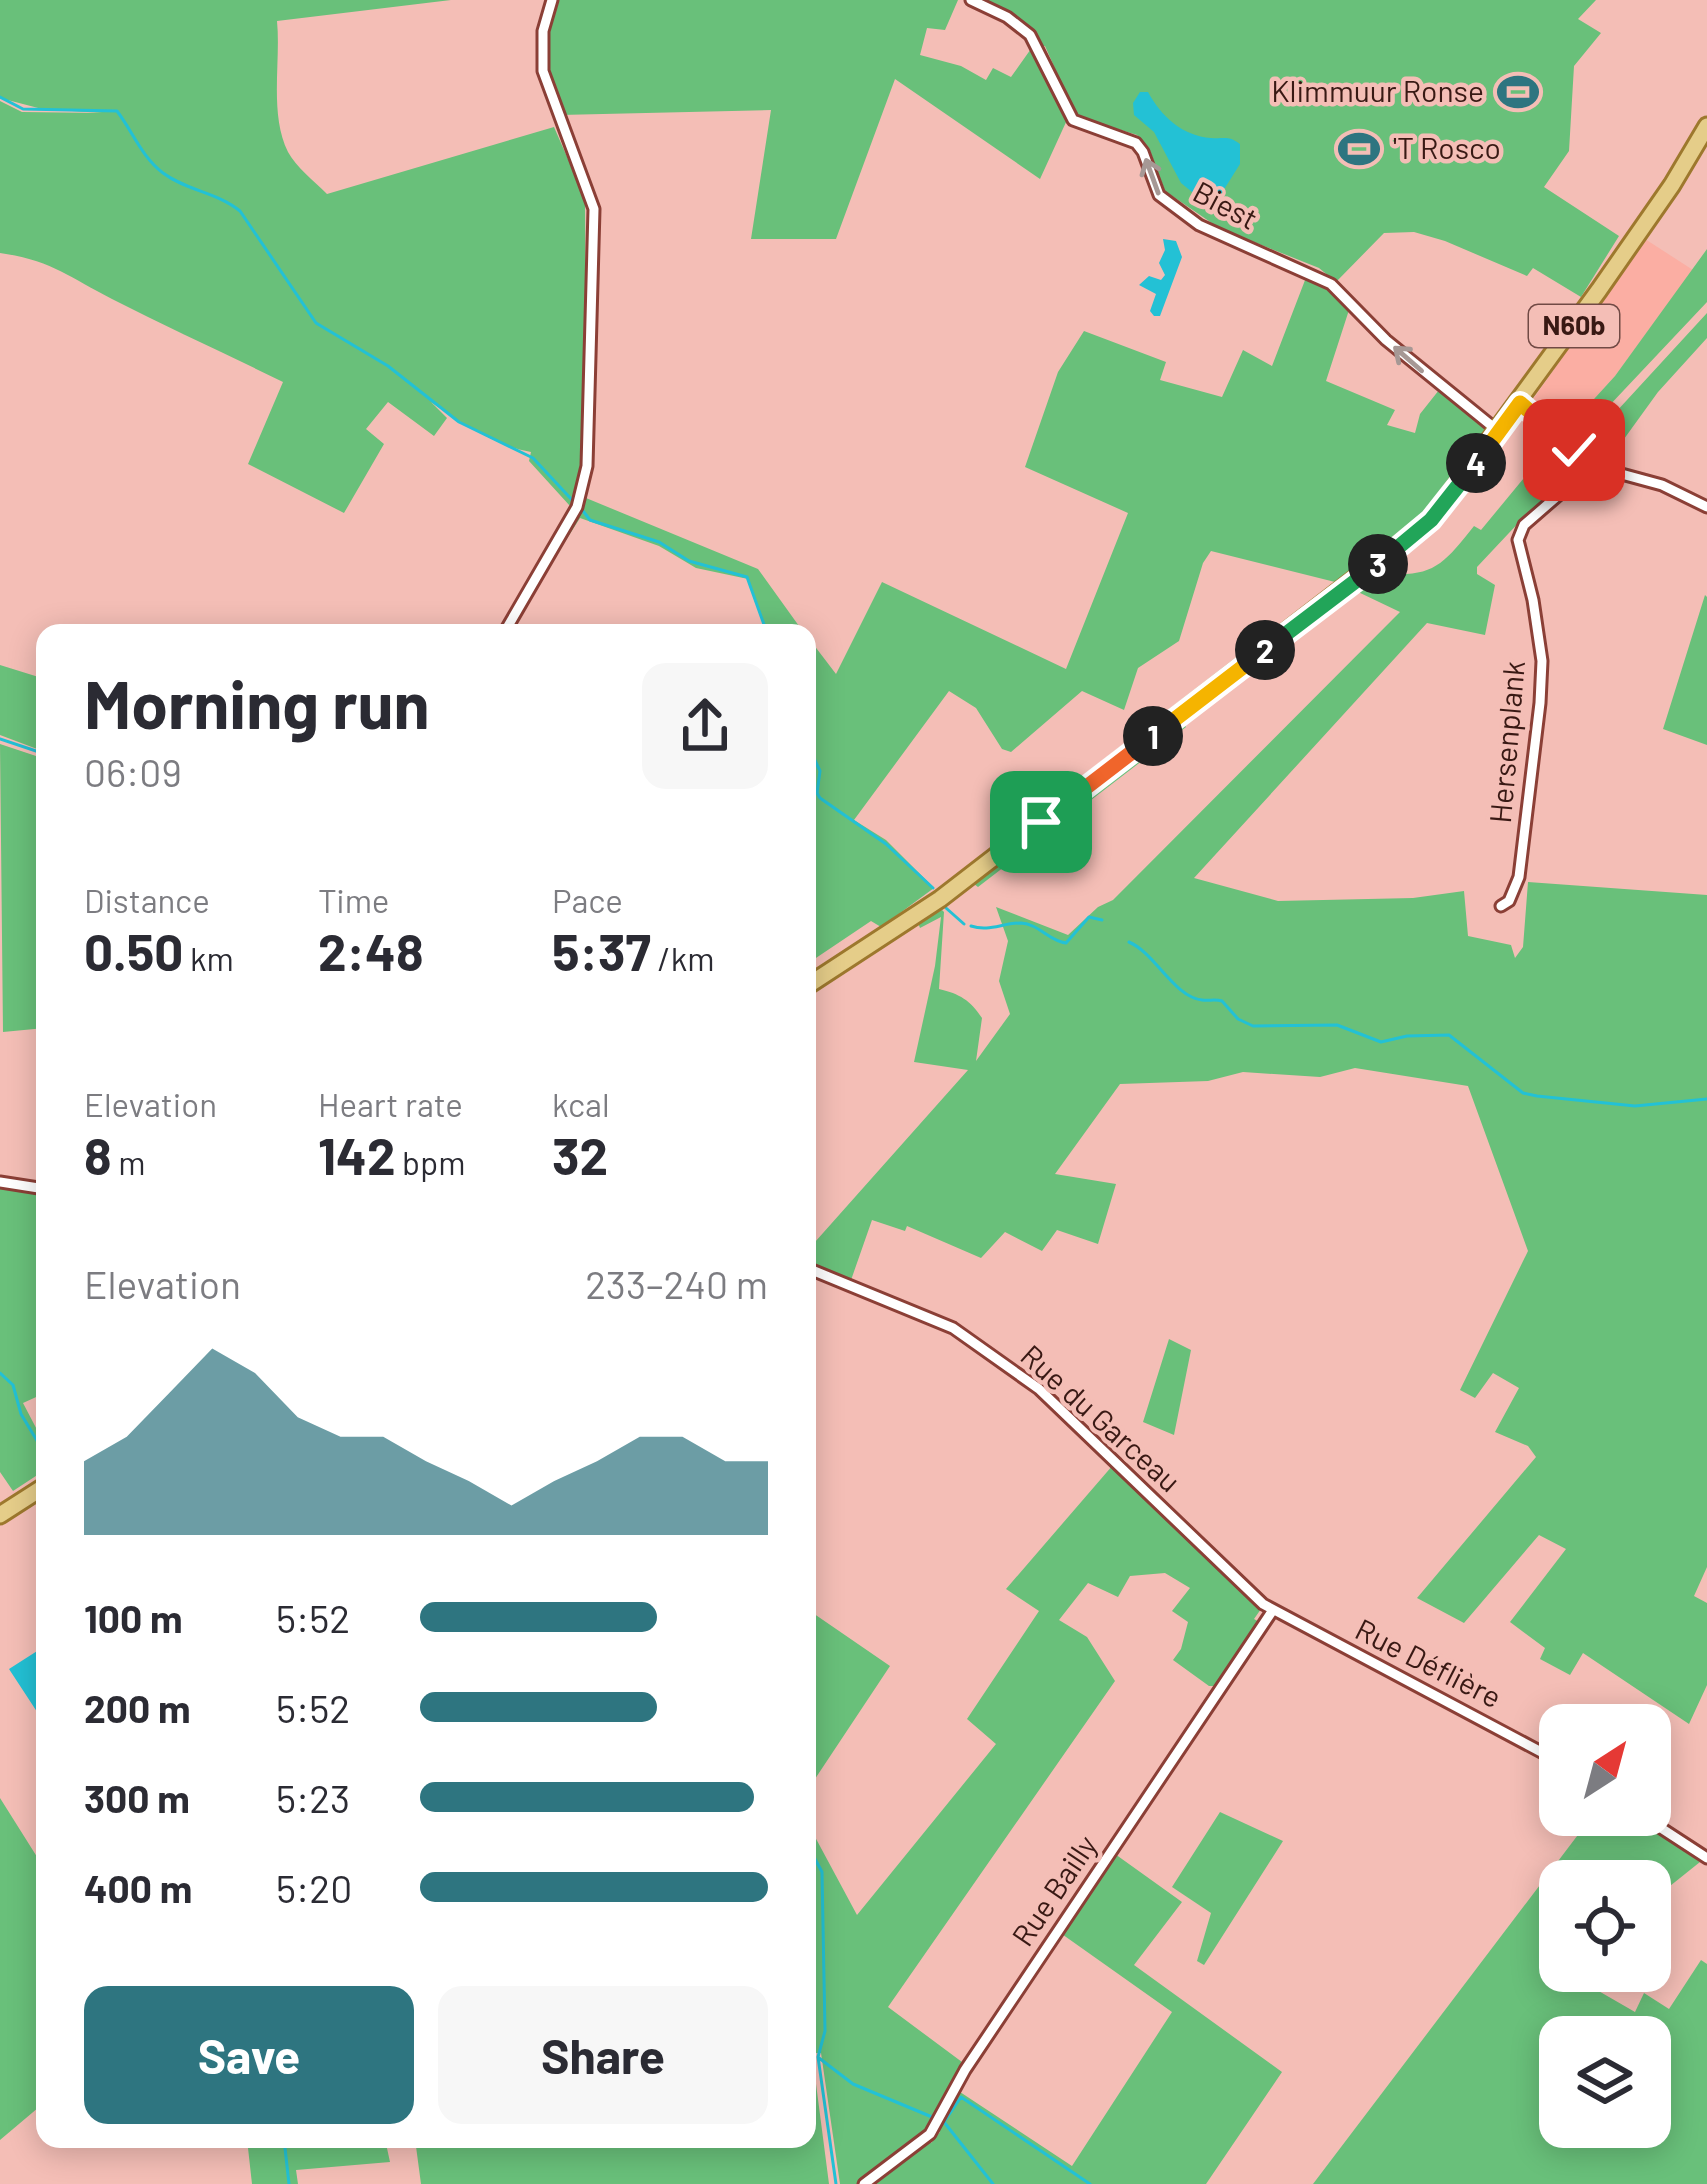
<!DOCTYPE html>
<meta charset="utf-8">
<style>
body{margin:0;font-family:Barlow,sans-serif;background:#f7f7f7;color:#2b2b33;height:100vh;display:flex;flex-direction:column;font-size:45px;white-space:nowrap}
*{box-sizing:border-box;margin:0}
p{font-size:39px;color:#7c7c81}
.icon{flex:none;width:66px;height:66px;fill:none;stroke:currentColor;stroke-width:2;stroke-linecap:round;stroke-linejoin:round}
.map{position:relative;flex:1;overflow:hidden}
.drawer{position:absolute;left:36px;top:624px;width:780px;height:1524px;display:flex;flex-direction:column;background:#fff;border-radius:24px;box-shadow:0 6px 30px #0003}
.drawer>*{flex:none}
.needle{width:78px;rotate:36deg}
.buttons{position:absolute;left:1539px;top:1704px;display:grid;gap:24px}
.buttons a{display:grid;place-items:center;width:132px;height:132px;border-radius:24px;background:#fff;box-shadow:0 6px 30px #0003;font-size:60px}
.pin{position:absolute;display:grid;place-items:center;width:102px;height:102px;color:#fff;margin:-51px;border-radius:24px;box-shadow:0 6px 18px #0006}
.km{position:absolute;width:60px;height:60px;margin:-30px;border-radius:50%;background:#222;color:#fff;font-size:33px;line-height:60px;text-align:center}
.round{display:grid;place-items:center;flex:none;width:126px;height:126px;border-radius:24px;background:#f7f7f7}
.headline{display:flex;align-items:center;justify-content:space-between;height:204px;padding:0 48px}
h1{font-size:66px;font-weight:700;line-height:90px}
.figures{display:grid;grid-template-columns:repeat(3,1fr);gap:18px;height:204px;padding:12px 48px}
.figures div{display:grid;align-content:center}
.figures b{font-size:51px;font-weight:700}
.figures small{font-size:33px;font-weight:400}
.figures p{font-size:33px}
.chart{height:336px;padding:24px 48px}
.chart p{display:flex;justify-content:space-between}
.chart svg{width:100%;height:216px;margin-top:12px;fill:#2e7580;opacity:.7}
.action{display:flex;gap:24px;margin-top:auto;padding:24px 48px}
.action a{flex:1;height:138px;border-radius:24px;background:#2e7580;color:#fff;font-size:48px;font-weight:700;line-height:138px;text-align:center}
.action a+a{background:#f7f7f7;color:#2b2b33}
ul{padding:0 48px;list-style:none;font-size:39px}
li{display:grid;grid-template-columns:192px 144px 1fr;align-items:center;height:90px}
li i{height:30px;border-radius:15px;background:#2e7580}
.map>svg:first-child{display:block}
.built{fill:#fbaea3}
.green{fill:#69c07a;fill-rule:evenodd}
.water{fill:#23c1d5}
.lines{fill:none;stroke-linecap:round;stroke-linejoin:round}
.stream{stroke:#23c1d5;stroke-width:3}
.minor-casing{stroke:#8b3f36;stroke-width:15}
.primary-casing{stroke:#9d782d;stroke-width:21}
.minor{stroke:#fff;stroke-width:9}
.primary{stroke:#e5cd89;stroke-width:15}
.oneway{stroke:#a69895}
.split-1-casing{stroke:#fff;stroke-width:24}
.split-2-casing{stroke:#fff;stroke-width:24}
.split-3-casing{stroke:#fff;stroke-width:24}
.split-4-casing{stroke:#fff;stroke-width:24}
.split-5-casing{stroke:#fff;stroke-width:24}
.split-1{stroke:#f0652b;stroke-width:15}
.split-2{stroke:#f5b400;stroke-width:15}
.split-3{stroke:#22a559;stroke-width:15}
.split-4{stroke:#22a559;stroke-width:15}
.split-5{stroke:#f5b400;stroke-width:15}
.labels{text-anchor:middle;stroke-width:9;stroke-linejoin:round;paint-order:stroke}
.shield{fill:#f4beb6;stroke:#714a45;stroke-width:3}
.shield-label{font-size:27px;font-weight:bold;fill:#391914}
.poi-label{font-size:30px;fill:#391914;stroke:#f4beb6;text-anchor:end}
.street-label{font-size:30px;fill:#391914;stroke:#f4beb6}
</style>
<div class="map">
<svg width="1707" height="2184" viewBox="0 0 1707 2184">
<rect width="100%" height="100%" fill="#f4beb6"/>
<path class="built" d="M1645,239l48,31 -78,106 -52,57 -31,-26v-6z"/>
<path class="green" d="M0,0h451l-174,21c4,41 -8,93 11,131 8,15 26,29 39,42l227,-67 31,71 1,146 -6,121 5,-37 -1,36 -14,42 -41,-45 2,-9c-35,-6 -72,-30 -100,-50l16,16 -13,18 -46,-34 -22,27 18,15 -40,69 -96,-49 35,-82c-57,-28 -114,-54 -171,-83 -43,-22 -61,-39 -112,-46v-152l22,11 80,1 -60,-4 -42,-11z
M553,0h405l-13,30 -18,-2 -7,27 41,11 25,14 7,-12 18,9 22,-31 34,74 -27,59 -145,-100 -59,160h-85l20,-129 -211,5c-14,-49 -19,-64 -7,-115z
M980,0h616l-18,19 23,14 -27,33 -5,85 -25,36 75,49 -38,61 -48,-29 -6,8 -82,-35 -31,-9 -30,1 -48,49 -17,-14 -100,-40 -54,-37 -16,-43 -12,-13 -61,-19 -31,-70 -4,1 -15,-21z
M1707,249v53l-133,141 -11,-10 52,-57z
M1307,275l17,7 25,28 -23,71 69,29 -8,15 28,8 5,-19 19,-24 50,41 -69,87 -85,64 -124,-31 -8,12 -24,78 -41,27 -14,42 -42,-19 -71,61 -9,-3 -26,-41 -27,-17 -95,129 32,20 48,48 -53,39 -10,-6 -64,43v-156l6,-5 3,-27 -9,-27v-113l29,38 46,-92 184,87 62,-156 -103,-46 33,-95 26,-41 82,31 -6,18 62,17 21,-47 29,16z
M1707,313v25l-49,54 -34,47 -9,-4 -25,23 -9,-8z
M1557,438l27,25 -60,54 -47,50v7l18,11 -10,50 -58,-12 -233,255 84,23 135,-3 51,-7 4,45 43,9 4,13 8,-11 5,-65 179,13v672l-13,29 13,7v82l-18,39 -106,-71 -13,22 -30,-16 5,-11 -35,-26 56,-73 -27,-14 -75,88 -47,-25 119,-141 -8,-11 -33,-14 24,-44 -26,-15 -18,25 -15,-8 68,-139 -60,-165 -113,-18 -35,9 -77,-5 -35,9 -88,3 -65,90 61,10 -18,60 -41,-14 -15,21 -37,-19 -24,26 -74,-32 -2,5 -33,-11 -22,63 -43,-20v-12l161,-181 -54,-8 21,-96 6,-49 -21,11 -2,-5 24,-13 2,2 -5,77c21,5 31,11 43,29l-6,43 34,-47 -11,-33 9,-40 -12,-34 72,28 30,-28 15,-7 287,-288 -44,-21 24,-18c53,5 62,-7 94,-47l7,4z
M591,451h3l-8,47 172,71 46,64h-37l-19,-54 -52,-11 -37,-22 -79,-28 -52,82 48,-84z
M1705,595l2,2v148l-44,-16z
M0,665l45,14v73l-45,-17z
M1183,722l3,5 -208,160 -4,-3z
M0,744l45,15v269l-42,4z
M8,1186l37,6v201l-22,10 22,42v25l-32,21 -13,-19v-285z
M1169,1339l22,11 -17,85 -31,-13z
M1113,1465l148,144 -7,10 9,5 -46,62h-8l-36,-26 8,-11 7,-27 -16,-11 18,-23 -25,-15 -35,3 -12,21 -30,-14 -29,37 28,17 28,44 -227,326 74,55 138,-200 -168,265 -71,57h-21l-19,-131h-9l17,131h-408l-6,-45h392v-317l50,93 139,-171 -29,-25 72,-108 -33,-22z
M807,1609l83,57 -83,125z
M0,1798l39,62 6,-3v245l-45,38z
M1220,1812l63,29 -79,124 -7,-4 14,-48 -39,-26z
M1593,1815h39l68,47 -50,40v-21h-90v90h32l-9,11 52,30 9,-19 25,16 32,-49 6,4v220h-394zM1650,2037v90h-90v-90z
M1115,1854l67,48 -48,63 148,107 -76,112h-337l59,-45 3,4 9,-11 -3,-4 20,-38 115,76 100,-154 -113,-80z
M247,2139h138l5,23 -94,8 2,14h-46z"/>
<path class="water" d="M1140,92h8c13,24 34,44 63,46 14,1 17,-3 29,6v20l-22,35 -15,2 -22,-18 -27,-51 -20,-17 -1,-12z
M1163,239l13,2 6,16 -22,59h-6l-4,-5 6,-17 -17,-9 10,-9 12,4 4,-5 -6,-12 6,-13z
M45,1646v78l-36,-55z"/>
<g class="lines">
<path class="stream" d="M0,97l23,12 94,2c16,21 24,45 46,62 24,18 54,19 77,38l76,112 72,43 71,56 74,36 40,43
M583,511l7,9 69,22 30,19 58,16 20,56
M0,739l45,15
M807,743l13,28 -3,22 3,5 66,46 47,44
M946,908l18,16
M971,926c18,6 31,-3 50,-3 18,1 28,18 45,20l23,-26 13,3
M1129,942c26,11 45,55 73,58 7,1 13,-1 20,1l16,18 15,7 84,-1 44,17 26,-6 42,-1 74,58 14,3 98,10 72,-7
M0,1373l13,12 8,29 24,40
M807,1844l15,28 3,159 -7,26 18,127
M819,2058l34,26 79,33
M284,2139l5,45
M993,2184l-49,-62 17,-25 129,87"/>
<g class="minor-casing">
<path id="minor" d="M971,0l36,17 23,18 43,85 63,23 7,9 16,43 40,30 132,59 55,56 112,91
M1520,403l72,63 70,19 45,22
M504,633l73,-126 10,-41 7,-257 -51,-138v-40l9,-31
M1501,906l8,-5 10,-24 21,-174 2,-42 -9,-61 -15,-60 6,-15 68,-59
M0,1182l45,7
M807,1268l146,60 86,61 224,215 297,158
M1641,1815l66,43
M864,2184l66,-50 35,-64 308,-460"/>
</g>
<g class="primary-casing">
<path id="primary" d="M807,986l133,-87 491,-379 168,-230 73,-105 35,-59
M0,1515l45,-29"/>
</g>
<use href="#minor" class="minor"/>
<use href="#primary" class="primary"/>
</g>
<defs><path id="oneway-shaft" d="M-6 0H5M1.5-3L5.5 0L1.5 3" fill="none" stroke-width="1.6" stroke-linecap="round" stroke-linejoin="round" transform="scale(3)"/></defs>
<g class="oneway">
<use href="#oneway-shaft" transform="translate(1152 176) rotate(-110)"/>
<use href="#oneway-shaft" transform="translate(1408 359) rotate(-139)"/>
</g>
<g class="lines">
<g class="split-1-casing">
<path id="split-1" d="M1041,822l112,-86"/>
</g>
<g class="split-2-casing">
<path id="split-2" d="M1153,736l112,-86"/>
</g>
<g class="split-3-casing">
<path id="split-3" d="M1265,650l113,-86"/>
</g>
<g class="split-4-casing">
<path id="split-4" d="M1378,564l53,-44 45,-57"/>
</g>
<g class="split-5-casing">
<path id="split-5" d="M1476,463l44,-60 54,47"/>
</g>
<use href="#split-1" class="split-1"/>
<use href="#split-2" class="split-2"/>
<use href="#split-3" class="split-3"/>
<use href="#split-4" class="split-4"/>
<use href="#split-5" class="split-5"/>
</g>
<defs>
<g id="stadium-bare" transform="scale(3.24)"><path d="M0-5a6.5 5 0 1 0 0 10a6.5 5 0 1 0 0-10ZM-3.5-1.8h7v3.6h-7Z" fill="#2e7580" stroke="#f4beb6" stroke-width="2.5" paint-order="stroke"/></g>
</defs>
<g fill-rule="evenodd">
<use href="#stadium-bare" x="1518" y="92"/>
<use href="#stadium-bare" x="1359" y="149"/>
</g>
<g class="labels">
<rect class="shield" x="1529" y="305" width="90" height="42" rx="9"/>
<g class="shield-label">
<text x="1574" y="335">N60b</text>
</g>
<g class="poi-label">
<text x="1484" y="102">Klimmuur Ronse</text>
<text x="1393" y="159" text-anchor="start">'T Rosco</text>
</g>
<g class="street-label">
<text transform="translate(1225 206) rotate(28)" y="10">Biest</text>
<text transform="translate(1508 742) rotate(-85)" y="10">Hersenplank</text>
<text transform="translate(1100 1419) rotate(42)" y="10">Rue du Garceau</text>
<text transform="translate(1428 1664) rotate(27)" y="10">Rue Déflière</text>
<text transform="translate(1055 1891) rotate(-56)" y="10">Rue Bailly</text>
</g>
</g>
</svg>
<div class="buttons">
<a><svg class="needle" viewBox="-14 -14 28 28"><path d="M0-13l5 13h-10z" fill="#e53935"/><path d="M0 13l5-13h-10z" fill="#7c7c81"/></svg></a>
<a><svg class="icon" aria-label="locate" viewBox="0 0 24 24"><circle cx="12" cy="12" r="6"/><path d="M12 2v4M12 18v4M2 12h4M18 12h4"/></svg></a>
<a><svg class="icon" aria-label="layers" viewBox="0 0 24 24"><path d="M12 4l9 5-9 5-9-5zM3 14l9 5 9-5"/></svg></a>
</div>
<div class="pin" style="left:1041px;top:822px;background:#1e9e55"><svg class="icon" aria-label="arrive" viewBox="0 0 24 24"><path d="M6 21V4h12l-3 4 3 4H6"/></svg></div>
<div class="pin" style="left:1574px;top:450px;background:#d93025"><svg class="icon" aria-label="check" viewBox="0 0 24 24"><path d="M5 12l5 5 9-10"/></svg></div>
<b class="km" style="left:1153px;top:736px">1</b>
<b class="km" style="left:1265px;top:650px">2</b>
<b class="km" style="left:1378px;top:564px">3</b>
<b class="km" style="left:1476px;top:463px">4</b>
<section class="drawer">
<div class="headline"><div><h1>Morning run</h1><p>06:09</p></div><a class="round"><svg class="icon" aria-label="share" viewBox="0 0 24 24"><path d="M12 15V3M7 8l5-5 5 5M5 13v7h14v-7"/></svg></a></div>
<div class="figures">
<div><p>Distance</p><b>0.50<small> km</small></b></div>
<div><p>Time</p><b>2:48</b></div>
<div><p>Pace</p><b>5:37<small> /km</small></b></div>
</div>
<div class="figures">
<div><p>Elevation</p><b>8<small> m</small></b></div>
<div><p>Heart rate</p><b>142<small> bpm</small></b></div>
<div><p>kcal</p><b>32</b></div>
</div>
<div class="chart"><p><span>Elevation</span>233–240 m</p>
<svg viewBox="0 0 160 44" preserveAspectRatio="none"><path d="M0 44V29L10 24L20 15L30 6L40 11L50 20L60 24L70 24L80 29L90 33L100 38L110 33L120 29L130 24L140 24L150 29L160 29V44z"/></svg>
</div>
<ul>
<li><b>100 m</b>5:52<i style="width:68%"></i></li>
<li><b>200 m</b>5:52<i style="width:68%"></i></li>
<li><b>300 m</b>5:23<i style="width:96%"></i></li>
<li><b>400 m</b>5:20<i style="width:100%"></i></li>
</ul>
<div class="action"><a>Save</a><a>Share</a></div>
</section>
</div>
